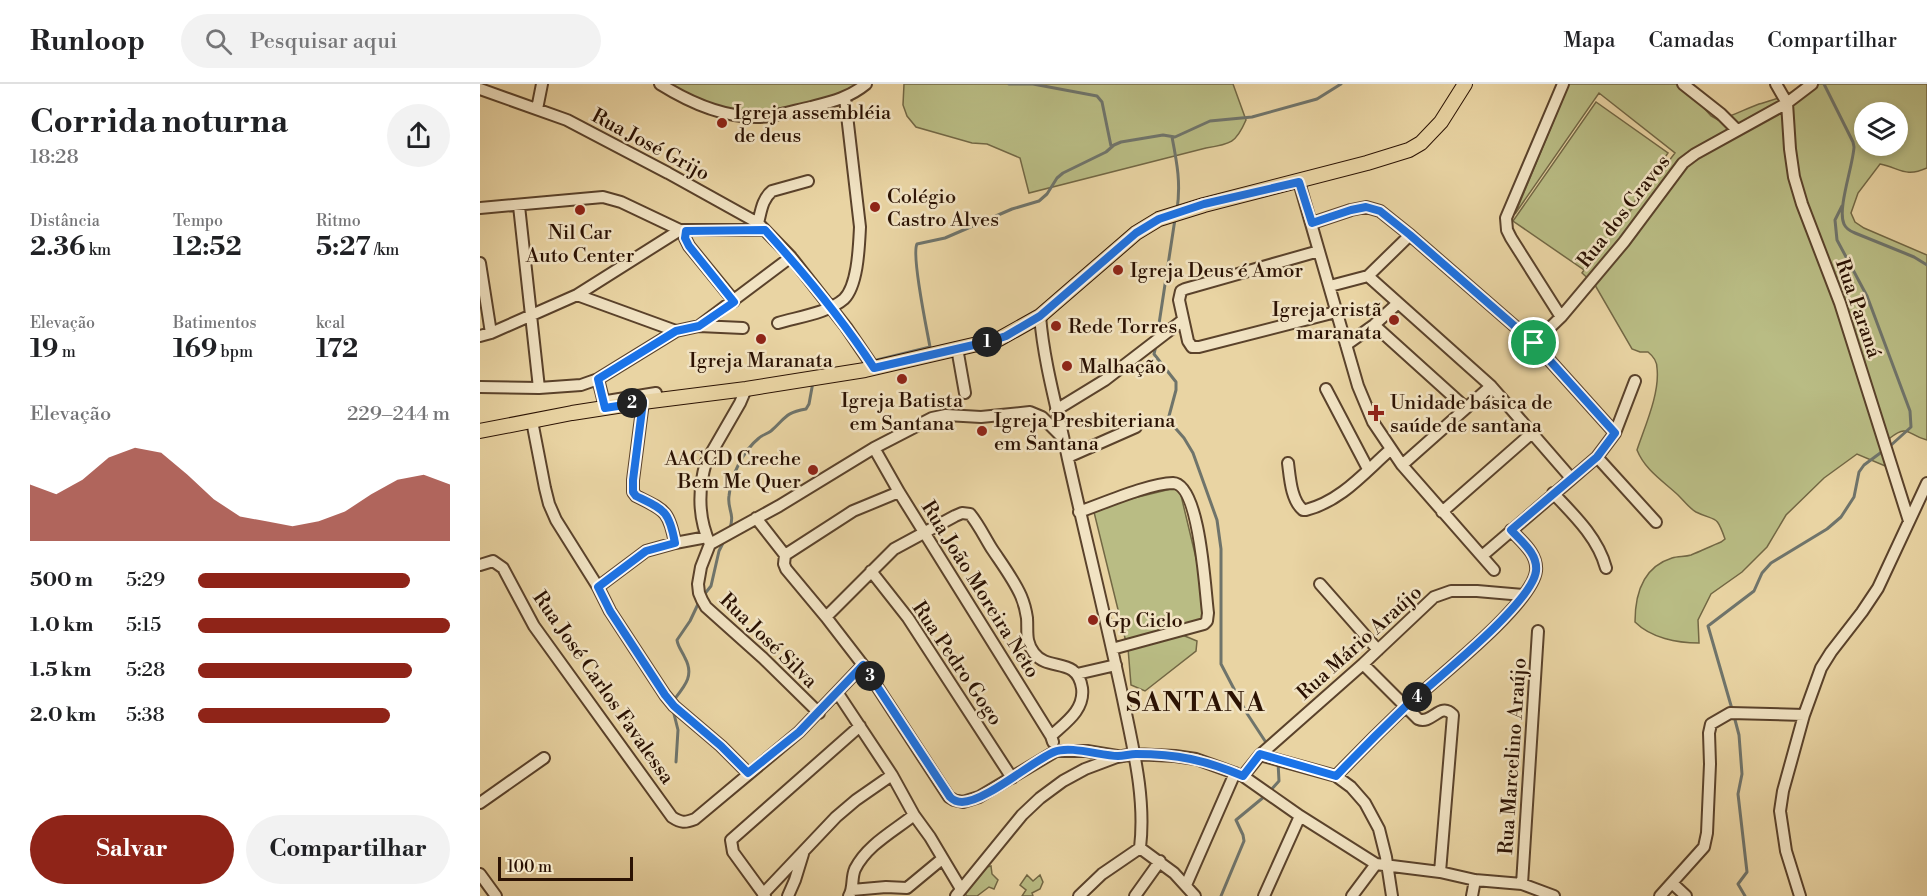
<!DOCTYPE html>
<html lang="pt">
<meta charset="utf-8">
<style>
body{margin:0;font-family:"Libre Bodoni",serif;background:#f2f2f2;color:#202124;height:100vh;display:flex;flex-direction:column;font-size:22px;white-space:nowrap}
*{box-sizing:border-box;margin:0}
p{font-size:20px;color:#757577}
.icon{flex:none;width:33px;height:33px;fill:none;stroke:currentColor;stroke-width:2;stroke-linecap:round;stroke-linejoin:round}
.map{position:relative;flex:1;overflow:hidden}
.side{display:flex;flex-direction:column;background:#fff;width:480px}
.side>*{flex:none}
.fabs{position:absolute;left:1374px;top:18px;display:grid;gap:12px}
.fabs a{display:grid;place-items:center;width:54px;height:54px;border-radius:50%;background:#fff;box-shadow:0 3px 9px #0003;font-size:30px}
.scale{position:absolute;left:18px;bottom:15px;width:135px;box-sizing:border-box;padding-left:6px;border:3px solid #2b1203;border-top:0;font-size:16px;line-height:21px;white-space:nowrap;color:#2b1203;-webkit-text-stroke:4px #f1e3c3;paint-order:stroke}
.pin{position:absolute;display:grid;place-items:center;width:51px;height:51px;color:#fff;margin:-26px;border:3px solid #fff;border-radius:50%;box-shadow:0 2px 6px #0007}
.km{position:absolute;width:30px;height:30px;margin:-15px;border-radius:50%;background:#222;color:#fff;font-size:16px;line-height:30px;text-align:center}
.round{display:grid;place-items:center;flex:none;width:63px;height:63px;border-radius:32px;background:#f2f2f2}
.summary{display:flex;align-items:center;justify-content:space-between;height:102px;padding:0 30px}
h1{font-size:33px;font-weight:700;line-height:45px}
.figures{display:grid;grid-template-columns:repeat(3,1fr);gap:9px;height:102px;padding:6px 30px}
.figures div{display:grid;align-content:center}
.figures b{font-size:26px;font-weight:700}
.figures small{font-size:16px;font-weight:400}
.figures p{font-size:16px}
.chart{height:168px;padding:12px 30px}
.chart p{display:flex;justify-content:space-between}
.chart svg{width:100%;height:108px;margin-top:6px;fill:#8f2418;opacity:.7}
.primary-button{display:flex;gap:12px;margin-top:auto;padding:12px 30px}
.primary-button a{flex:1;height:69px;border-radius:36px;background:#8f2418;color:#fff;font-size:24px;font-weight:700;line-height:69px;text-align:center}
.primary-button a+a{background:#f2f2f2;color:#202124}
ul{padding:0 30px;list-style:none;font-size:20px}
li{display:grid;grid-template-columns:96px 72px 1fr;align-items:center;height:45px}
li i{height:15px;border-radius:8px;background:#8f2418}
header{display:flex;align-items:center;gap:36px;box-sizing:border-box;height:84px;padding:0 30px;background:#fff;border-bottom:2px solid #e0e0e0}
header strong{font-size:28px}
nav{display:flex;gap:33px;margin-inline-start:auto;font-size:21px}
.search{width:420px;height:54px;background:#f2f2f2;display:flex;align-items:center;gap:15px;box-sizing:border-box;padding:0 21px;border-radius:33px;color:#757577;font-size:22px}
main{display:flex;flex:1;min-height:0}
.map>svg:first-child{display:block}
.green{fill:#b9bc84;stroke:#726744;stroke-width:1.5;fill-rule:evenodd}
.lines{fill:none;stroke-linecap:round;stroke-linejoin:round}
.stream{stroke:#6f746b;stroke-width:3}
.minor-casing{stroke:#5a422b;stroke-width:14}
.major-casing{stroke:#2b1203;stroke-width:16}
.minor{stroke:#f1e3c3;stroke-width:10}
.major{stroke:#e9d4a3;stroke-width:14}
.route-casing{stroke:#fff;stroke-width:12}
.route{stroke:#1a73e8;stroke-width:8}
.poi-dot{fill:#8f2418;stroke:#f1e3c3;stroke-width:2}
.labels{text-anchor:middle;stroke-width:5;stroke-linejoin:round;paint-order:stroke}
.poi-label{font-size:20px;fill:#2b1203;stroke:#f1e3c3;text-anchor:start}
.street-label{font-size:20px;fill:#2b1203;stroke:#f1e3c3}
.district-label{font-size:26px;font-weight:bold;letter-spacing:1.5px;fill:#2b1203;stroke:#f1e3c3}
</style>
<header>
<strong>Runloop</strong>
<div class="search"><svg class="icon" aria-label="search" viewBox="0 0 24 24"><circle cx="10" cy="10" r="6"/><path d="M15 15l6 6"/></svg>Pesquisar aqui</div>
<nav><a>Mapa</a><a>Camadas</a><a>Compartilhar</a></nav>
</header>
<main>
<section class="side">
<div class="summary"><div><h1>Corrida noturna</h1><p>18:28</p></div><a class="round"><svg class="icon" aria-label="share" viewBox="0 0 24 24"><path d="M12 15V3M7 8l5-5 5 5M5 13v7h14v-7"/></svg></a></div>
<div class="figures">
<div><p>Distância</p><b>2.36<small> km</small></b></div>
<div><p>Tempo</p><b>12:52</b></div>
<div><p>Ritmo</p><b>5:27<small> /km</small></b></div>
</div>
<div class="figures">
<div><p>Elevação</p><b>19<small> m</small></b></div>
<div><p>Batimentos</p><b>169<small> bpm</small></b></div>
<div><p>kcal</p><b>172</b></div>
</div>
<div class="chart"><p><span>Elevação</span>229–244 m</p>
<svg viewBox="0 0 160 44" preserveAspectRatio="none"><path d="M0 44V21L10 25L20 19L30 10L40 6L50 8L60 17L70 27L80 34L90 36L100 38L110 36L120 32L130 25L140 19L150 17L160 21V44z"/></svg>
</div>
<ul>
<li><b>500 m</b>5:29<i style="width:84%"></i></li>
<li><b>1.0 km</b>5:15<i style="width:100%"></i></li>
<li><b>1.5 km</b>5:28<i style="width:85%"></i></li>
<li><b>2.0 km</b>5:38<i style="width:76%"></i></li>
</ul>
<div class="primary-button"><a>Salvar</a><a>Compartilhar</a></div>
</section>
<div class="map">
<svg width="1447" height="812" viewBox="0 0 1447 812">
<rect width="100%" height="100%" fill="#e9d4a3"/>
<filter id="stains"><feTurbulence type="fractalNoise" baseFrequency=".00333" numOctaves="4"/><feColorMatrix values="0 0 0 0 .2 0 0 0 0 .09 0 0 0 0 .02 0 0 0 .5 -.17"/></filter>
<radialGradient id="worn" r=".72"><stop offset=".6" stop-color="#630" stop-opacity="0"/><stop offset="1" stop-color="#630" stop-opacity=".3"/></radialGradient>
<path class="green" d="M190,0h189c-8,7 -15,8 -25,11 -6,2 -11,6 -17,8 -21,8 -71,12 -93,7 -20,-5 -36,-15 -54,-26z
M424,0h329l13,36c-10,23 -15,24 -40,28l-177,45 -9,-35 -33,-14 -15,-1 -56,-16 -9,-11 -4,-11z
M1089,0h107l20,15 15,17 7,4c15,-4 27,-11 41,-16 17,-5 31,-8 44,-20h124v84c-22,10 -27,0 -47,-4l-22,29 -7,20 4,9 9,6 63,27v185c-19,-4 -18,-17 -37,-2l-2,12 2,18 -33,-14 -33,24 -38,37 -19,32 -25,25 -31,22 -13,26 1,23c-22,0 -48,-5 -64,-21 0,-27 8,-55 37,-64 6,-2 13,-1 19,-3 10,-4 20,-9 30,-13l4,-3c-9,-26 -9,-17 -29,-27 -7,-4 -12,-11 -18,-17 -15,-14 -33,-25 -41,-45 8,-24 23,-57 20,-82 0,-7 -4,-12 -9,-16h-8l-8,-3 -37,-64 -13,-12 2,-3 -71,-49 83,-119 72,51 -54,79 61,-79 -76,-60 -84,121zM1384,28h34v34h-34z
M699,403l32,134 -85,21 -33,-134z
M700,550l17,7 -1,10 -51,40 -14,-6 -3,-37z
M511,782l1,8 6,6 -4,9 -5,-2 -12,9h-10l-3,-3 23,-26z
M547,791l6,6 7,-6 3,7 -3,7 -8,4 1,3h-11l4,-6 -6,-5z"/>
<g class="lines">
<path class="stream" d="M529,0h24l64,12 5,6 9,44
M1344,0l29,58 1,5c-1,19 -17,62 -10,77 2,5 6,7 11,9l59,24 13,8
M692,53c5,26 9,46 5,73
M1362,122l-7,14 2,20 30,56 43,115 1,16 -22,20
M677,253l18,-118
M676,262l-2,8 22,28v8l-7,26 1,6 14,16 9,15 24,67 4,29v115l25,48 21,32
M397,276l53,-13c-3,-17 -19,-92 -13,-103l28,-6 67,-29 27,-8 8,-7 10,-16 6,-5 43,-21 8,-7 7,-3 42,-7 12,2 35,-16 42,-4 65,-18 24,-15
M250,444c5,-15 -3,-19 -1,-32 2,-21 14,-45 30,-58 3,-3 8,-4 12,-7 15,-13 13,-18 35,-22l3,-5 4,-22
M223,512l8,-10 8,-35 6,-12
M193,617c11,-14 22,-25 12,-43 -3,-7 -7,-11 -8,-18l13,-19 9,-19
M1252,625l-24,-83 46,-35 8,-18 9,-10 56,-34 14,-12 13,-20 5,-25 5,-7 19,-14
M193,626l5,20 -2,32
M1254,632l5,19 3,39 -4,20 9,78 -9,12 7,12
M790,707l9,-10 -1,-19
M741,812l23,-55 -1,-6 -7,-15 29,-24"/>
<g class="minor-casing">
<path id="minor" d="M180,0c32,20 72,37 110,32 13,-2 27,-6 41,-9 20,-5 38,-9 55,-23
M1203,0l38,30 16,16
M1296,0l11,19 3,46 4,28 8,27 38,99 69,218
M0,5l87,31 101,53 90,50 33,34 55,70 28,41
M57,25l5,-25
M819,98l59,204 15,36 29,43 92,105
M39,122l20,182
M0,124l123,-11 18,5 59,28h85
M278,139c3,-11 4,-24 14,-32l36,-10
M832,139l39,-13 15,-3 14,4 30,24 124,108 81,90
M205,147v7l4,8 45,55
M839,167l-134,38 -4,2 -2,9 9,41 4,6h7l137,-35
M0,179l11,70
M888,192l123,110 80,92
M850,202l38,-10 42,-41
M97,211l99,36
M560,232c4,49 18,95 28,143 18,80 38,160 55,240 10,49 23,99 17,149
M1081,233l-50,-79 -4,-8 -1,-12 57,-134
M298,239c20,-6 50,-10 66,-24 14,-14 15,-53 16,-72l-15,-129
M894,241l92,83
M219,242l92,-69
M0,252l11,-3 86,-38 103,-65
M1054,259l27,-26 63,-75 59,-79 12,-9 92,-51 25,-19
M866,261l28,-20 24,-22
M477,264l8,45
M118,295l7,28
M0,303l59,1 42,-3 17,-6 78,-48 23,-5 44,2
M266,305l-6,14 -34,59c-8,28 -8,56 4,82l-9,23 -3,17 1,9 3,7 4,7 57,51 56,55
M846,305l42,80
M127,317l49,-8
M163,318l-10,78v12l3,4c28,14 33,14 39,47
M576,326l49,-30 78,-60
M52,337l13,67 4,16 7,16 42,67 12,24 55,84 9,11 47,40 27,27
M394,364l25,44 152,244 2,6
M588,373l68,-30
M1117,373l59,65
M808,379c2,15 3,37 15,47h3c35,-9 58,-37 84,-60
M922,381l89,-79
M1073,409c21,22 45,45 53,75
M599,428c23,-8 71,-29 94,-29 27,1 32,107 35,130l-1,8 -3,3 -92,25
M962,428l90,-79
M276,434l29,37 -1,9 2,5 40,48 37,48 86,132 5,3 9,2 16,-5 77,-46h31l30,5
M230,460l69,-38 95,-58 58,-30 14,-3 35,2 49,-5 12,5 20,20
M305,471l68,-44 46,-19
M1002,472l115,-99 18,-24 20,-52
M0,481l13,-4 10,7 31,58 138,191c9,6 13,6 23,2l104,-87 64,-67
M391,487l37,47 104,160
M840,500l58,66
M118,503l48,-36 29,-8 32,-6
M346,533l68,-68 61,-33 7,-3 8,1c9,11 15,24 22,35 10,15 22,31 29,47 3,7 5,15 6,22 1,14 -2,23 7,35 14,19 43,3 48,35 3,22 -17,35 -31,48
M883,580l55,55c14,6 22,-18 35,-4l-13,157
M597,590l39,-9
M357,608l55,83 22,40 16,22 31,52
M780,671l76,21 15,11 14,16 14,26 7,28 6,39
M763,692l17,-21 103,-91 71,-67 17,-6h26l46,4
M856,692c22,-23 45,-46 68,-68 27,-25 128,-103 132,-137 2,-17 -14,-29 -25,-41
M0,719l64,-45
M660,764l34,25 21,23
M0,790l16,22
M1192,799l14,13
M1042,800l16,-253
M706,801l49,-112
M372,806l34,-3 21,1 35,-29
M283,810l73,-77 20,-17 36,-25
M285,812l-32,-44 -2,-12 129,-114
M308,812l7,-16 8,-26
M369,812c5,-8 2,-18 6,-27 12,-24 39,-38 59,-54
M476,812l66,-81 18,-17 23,-17 22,-12 32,-12 17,-3 41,2 21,3 47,17 57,40 76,48 64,8 35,8 47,4 32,12
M599,812l23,-22 38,-26
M655,812l25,-35
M784,812l36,-80
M872,812l24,-32
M992,812l3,-16
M1180,812l44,-49 3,-14 3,-69 -1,-31 2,-9 19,-11 74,2
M1320,812l-14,-45 -6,-40 3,-20 21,-76 17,-47 10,-16 31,-40 16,-24 49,-105"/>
</g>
<g class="major-casing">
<path id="major" d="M0,347l92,-18 71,-11 103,-13 119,-19 134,-31 41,-23 96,-83 23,-14 45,-14 163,-42 42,-13 12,-7 20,-21 24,-38"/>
</g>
<use href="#minor" class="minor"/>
<use href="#major" class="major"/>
</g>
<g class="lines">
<g class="route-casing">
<path id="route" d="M819,98l13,41 39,-13 15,-3 14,4 30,24 124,108 81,90 -18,24 -86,73c11,12 27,24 25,41 -4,33 -105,112 -132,137 -23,22 -46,45 -68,68l-76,-22 -17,22c-38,-16 -66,-22 -107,-22 -6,0 -12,2 -18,2 -17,0 -48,-11 -64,-4 -23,10 -69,50 -92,50 -5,0 -9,-2 -12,-5l-87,-132 -64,67 -51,41 -27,-27 -47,-40 -9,-11 -55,-84 -12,-24 48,-36 29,-8c-6,-33 -11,-33 -39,-47l-3,-4v-12l10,-78 -38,6 -7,-29 78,-48 23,-5 35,-24 -45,-56 -4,-8 1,-7 79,-1c40,44 77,89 109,138l117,-27 15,-5 34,-20 96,-83 23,-14 45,-15z"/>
</g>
<use href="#route" class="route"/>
</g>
<g class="poi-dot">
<circle cx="242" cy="39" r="6"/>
<circle cx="395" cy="123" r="6"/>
<circle cx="100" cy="126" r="6"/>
<circle cx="638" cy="186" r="6"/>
<circle cx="914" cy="236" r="6"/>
<circle cx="576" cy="242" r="6"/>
<circle cx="281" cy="255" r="6"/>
<circle cx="587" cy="282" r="6"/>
<circle cx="422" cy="295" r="6"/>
<path d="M893 320h6v6h6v6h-6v6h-6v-6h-6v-6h6z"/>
<circle cx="502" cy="347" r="6"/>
<circle cx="333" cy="386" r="6"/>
<circle cx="613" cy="536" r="6"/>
</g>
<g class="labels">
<g class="poi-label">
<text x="254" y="35">Igreja assembléia<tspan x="254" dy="23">de deus</tspan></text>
<text x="407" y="119">Colégio<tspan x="407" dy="23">Castro Alves</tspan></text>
<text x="100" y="155" text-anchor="middle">Nil Car<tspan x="100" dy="23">Auto Center</tspan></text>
<text x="650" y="193">Igreja Deus é Amor</text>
<text x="902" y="232" text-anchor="end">Igreja cristã<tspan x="902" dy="23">maranata</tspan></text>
<text x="588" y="249">Rede Torres</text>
<text x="281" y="283" text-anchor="middle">Igreja Maranata</text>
<text x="599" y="289">Malhação</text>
<text x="422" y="323" text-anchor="middle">Igreja Batista<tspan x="422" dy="23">em Santana</tspan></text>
<text x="910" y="325">Unidade básica de<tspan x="910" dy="23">saúde de santana</tspan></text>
<text x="514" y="343">Igreja Presbiteriana<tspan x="514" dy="23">em Santana</tspan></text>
<text x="321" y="381" text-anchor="end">AACCD Creche<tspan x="321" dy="23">Bem Me Quer</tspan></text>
<text x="625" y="543">Gp Ciclo</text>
</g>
<g class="street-label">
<text transform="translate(171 60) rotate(28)" y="7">Rua José Grijo</text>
<text transform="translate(1143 127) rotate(-52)" y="7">Rua dos Cravos</text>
<text transform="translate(1379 224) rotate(71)" y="7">Rua Paraná</text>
<text transform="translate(501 505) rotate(58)" y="7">Rua João Moreira Neto</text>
<text transform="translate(289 556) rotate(44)" y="7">Rua José Silva</text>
<text transform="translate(879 558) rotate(-42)" y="7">Rua Mário Araújo</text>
<text transform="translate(478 579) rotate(56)" y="7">Rua Pedro Gogo</text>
<text transform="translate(124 603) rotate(55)" y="7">Rua José Carlos Favalessa</text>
<text transform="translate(1032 672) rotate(-86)" y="7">Rua Marcelino Araújo</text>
</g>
<g class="district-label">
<text x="716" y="627">SANTANA</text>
</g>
</g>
<rect width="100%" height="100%" filter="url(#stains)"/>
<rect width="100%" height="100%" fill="url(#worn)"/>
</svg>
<div class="fabs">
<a><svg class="icon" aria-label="layers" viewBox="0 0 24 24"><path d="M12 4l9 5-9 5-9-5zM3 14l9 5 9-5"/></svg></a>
</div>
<div class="scale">100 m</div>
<div class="pin" style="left:1054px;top:259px;background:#1e9e55"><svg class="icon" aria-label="arrive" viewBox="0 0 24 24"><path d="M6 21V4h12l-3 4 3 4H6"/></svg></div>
<b class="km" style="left:507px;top:258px">1</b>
<b class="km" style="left:152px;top:319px">2</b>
<b class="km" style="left:390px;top:592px">3</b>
<b class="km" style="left:937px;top:613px">4</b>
</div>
</main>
